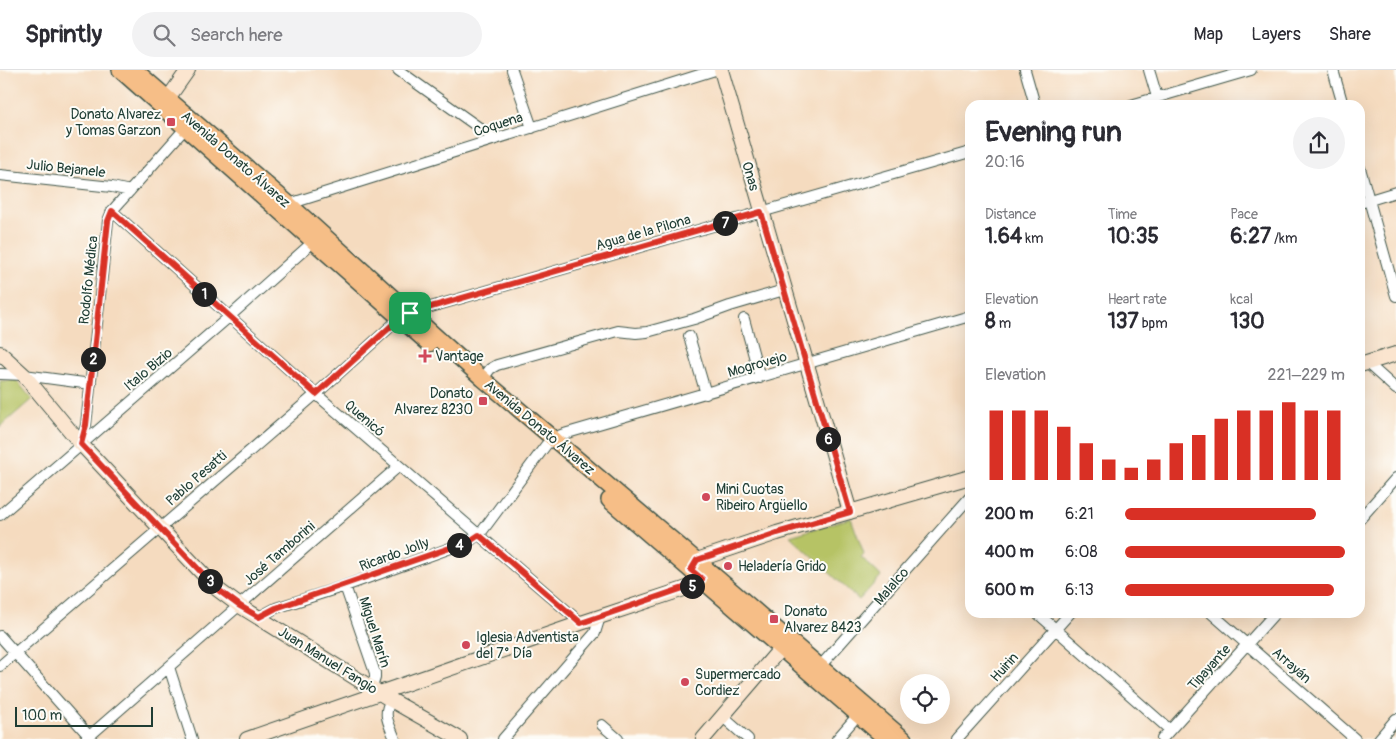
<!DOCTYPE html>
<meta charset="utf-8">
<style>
body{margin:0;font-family:Pangolin,sans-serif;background:#f2f2f3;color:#2b2b33;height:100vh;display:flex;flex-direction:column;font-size:19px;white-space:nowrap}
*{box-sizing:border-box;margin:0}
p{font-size:16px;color:#7c7c81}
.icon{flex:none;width:28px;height:28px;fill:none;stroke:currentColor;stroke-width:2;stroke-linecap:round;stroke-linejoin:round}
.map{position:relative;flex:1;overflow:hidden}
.panel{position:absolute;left:965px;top:30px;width:400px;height:518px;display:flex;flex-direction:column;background:#fff;border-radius:15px;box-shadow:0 5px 20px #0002}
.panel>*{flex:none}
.controls{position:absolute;left:900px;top:604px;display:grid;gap:10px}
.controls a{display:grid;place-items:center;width:50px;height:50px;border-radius:50%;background:#fff;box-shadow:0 5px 20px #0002;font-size:25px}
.scale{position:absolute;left:15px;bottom:12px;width:138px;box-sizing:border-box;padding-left:5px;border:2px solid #1f3d34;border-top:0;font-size:14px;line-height:18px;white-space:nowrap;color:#1f3d34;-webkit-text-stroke:4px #fdfcf7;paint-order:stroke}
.pin{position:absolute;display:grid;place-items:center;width:42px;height:42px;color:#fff;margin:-21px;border-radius:10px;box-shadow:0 2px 8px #0006}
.km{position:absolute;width:25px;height:25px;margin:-12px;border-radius:50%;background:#222;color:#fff;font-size:14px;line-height:25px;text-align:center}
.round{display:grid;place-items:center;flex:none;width:52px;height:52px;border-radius:26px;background:#f2f2f3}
.head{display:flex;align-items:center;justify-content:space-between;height:85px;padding:0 20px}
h1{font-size:28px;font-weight:700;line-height:38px}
.stats{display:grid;grid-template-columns:repeat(3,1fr);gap:8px;height:85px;padding:5px 20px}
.stats div{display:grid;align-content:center}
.stats b{font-size:21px;font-weight:700}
.stats small{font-size:14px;font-weight:400}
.stats p{font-size:14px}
.chart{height:140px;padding:10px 20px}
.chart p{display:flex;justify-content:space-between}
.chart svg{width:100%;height:90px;margin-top:5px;stroke:#d93025;stroke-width:6}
ul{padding:0 20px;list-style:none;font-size:16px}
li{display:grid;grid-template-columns:80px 60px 1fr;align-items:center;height:38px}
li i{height:12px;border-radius:6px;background:#d93025}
header{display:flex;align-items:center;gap:30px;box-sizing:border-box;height:70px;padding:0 25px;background:#fff;border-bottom:1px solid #e1e1e2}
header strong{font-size:24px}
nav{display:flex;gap:28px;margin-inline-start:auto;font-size:18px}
.search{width:350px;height:45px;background:#f2f2f3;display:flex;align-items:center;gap:12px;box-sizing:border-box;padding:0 18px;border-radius:28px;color:#7c7c81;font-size:19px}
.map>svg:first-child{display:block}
.green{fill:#b6c365;stroke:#6a804c}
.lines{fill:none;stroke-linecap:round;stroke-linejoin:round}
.street-casing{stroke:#3f5549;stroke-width:12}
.secondary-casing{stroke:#3f5549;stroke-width:16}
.primary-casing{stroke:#3f5549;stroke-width:18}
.street{stroke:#fff;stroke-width:10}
.secondary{stroke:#fbe5cf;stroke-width:14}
.primary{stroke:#f6be87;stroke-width:15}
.route-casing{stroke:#fff;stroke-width:10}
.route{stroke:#d93025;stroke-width:6}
.poi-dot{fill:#d1495b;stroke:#fdfcf7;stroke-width:2}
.labels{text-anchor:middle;stroke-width:4;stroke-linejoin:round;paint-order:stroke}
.poi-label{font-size:14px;fill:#1f3d34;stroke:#fdfcf7;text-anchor:start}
.street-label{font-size:14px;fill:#1f3d34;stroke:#fdfcf7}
</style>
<header>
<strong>Sprintly</strong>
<div class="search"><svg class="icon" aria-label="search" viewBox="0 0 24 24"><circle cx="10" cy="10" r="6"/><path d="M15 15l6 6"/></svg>Search here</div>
<nav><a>Map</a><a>Layers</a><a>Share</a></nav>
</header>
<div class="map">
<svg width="1396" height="669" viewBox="0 0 1396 669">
<rect width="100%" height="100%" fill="#fdfcf7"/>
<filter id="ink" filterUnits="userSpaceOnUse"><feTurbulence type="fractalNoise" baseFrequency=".02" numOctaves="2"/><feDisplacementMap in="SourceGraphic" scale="10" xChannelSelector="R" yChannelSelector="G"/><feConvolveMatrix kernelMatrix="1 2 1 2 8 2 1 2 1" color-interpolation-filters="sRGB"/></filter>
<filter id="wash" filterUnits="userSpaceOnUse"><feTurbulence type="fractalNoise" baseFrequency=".0096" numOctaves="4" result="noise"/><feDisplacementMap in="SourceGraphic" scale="20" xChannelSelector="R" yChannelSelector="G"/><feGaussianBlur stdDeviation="1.12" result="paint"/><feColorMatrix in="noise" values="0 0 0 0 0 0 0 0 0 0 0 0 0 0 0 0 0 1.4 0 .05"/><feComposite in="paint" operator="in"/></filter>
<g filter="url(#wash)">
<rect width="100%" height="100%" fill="#f5dbbf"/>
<path class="green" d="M16,310l16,19 -32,28v-46z
M851,448l13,36 -3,3 20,19 -22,24 -69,-64z"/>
</g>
<g filter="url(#ink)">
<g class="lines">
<g class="street-casing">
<path id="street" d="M398,0l97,69
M512,0l20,58
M1025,0l10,35
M1149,0l8,27
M1333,0l10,35
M1131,35l120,-35
M1360,98l36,128
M0,105l112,12 18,4
M1360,133l36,-11
M289,134l426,-134
M112,141l204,183 265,229
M744,249l16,59
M689,266l17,58
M1367,293l29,26
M0,304l24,1 67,9
M483,309l7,-10 7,-4 121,-34 18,2 11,-1 47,-13 36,-13 54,-16
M81,374l5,-19 22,-204 4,-10 77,-87
M0,445l229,-198 84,-75
M1360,449l36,-41
M345,516l30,87v5l-3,9
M1036,542l134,118
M1210,542l145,127
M259,547l17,-9 69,-22 125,-45 13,-11 63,-85 7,-7 11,-4 406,-118
M0,566l89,100
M0,596l316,-272 83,-75 11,-6 560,-161
M169,597l23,72
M816,601l154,-174
M391,630c-9,15 -2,23 4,39
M723,647l25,22
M602,655l16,14
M86,669l313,-273
M503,669l85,-98 7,-8 5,-16
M837,669l21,-24
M957,669l114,-127
M1162,669l114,-127
M1379,669l17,-20"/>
</g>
<g class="secondary-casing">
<path id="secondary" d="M721,0l129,442
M162,37l26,-37
M0,283l24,22 57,69 136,145 23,17 151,94 69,39
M1360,295l36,-11
M692,497l5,-7 80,-27 193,-56
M247,669l334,-116 106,-35 15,-9 5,-8
M703,669l84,-98"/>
</g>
<g class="primary-casing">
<path id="primary" d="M120,0l309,274
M135,0l154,134 194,175 225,191 196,169
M609,430l277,239"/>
</g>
<use href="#street" class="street"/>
<use href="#secondary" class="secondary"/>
<use href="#primary" class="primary"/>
</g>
</g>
<g class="lines" filter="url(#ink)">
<g class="route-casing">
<path id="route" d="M112,141l204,183 83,-75 11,-6 351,-101 89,300 -73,21 -80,27 -6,10 11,9 -7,5 -114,39 -102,-88 -9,6 -194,67 -17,9 -19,-11 -23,-17 -136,-145 5,-19 22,-204z"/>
</g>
<use href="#route" class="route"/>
</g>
<g class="poi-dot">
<rect x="166" y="47" width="10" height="10" rx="2.5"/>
<path d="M422.5 278.5h5v5h5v5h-5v5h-5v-5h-5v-5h5z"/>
<rect x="478" y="326" width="10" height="10" rx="2.5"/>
<circle cx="706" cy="427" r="5"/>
<circle cx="728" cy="496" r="5"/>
<rect x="769" y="544" width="10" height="10" rx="2.5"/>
<circle cx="466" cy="575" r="5"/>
<circle cx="685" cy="612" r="5"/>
</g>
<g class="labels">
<g class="poi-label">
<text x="161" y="49" text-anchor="end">Donato Alvarez<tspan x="161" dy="16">y Tomas Garzon</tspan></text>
<text x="435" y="291">Vantage</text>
<text x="473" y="328" text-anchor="end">Donato<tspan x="473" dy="16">Alvarez 8230</tspan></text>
<text x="716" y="424">Mini Cuotas<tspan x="716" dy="16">Ribeiro Argüello</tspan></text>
<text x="738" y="501">Heladería Grido</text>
<text x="784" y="546">Donato<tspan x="784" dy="16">Alvarez 8423</tspan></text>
<text x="476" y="572">Iglesia Adventista<tspan x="476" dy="16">del 7° Día</tspan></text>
<text x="695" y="609">Supermercado<tspan x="695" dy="16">Cordiez</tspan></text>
</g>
<g class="street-label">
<text transform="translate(498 54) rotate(-18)" y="5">Coquena</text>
<text transform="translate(236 89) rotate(41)" y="5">Avenida Donato Álvarez</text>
<text transform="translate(66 98) rotate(6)" y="5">Julio Bejanele</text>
<text transform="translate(751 106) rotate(74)" y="5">Onas</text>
<text transform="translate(643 162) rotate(-16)" y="5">Agua de la Pilona</text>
<text transform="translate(88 210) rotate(-84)" y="5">Rodolfo Médica</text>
<text transform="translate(757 294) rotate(-16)" y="5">Mogrovejo</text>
<text transform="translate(148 299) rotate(-40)" y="5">Italo Bizio</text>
<text transform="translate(365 348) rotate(41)" y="5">Quenicó</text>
<text transform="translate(540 357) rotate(40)" y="5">Avenida Donato Álvarez</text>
<text transform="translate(196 408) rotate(-41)" y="5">Pablo Pesatti</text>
<text transform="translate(279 483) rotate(-41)" y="5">José Tamborini</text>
<text transform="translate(394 484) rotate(-20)" y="5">Ricardo Jolly</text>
<text transform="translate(891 516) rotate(-49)" y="5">Malalco</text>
<text transform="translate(375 562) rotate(72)" y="5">Miguel Marín</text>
<text transform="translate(328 590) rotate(32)" y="5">Juan Manuel Fangio</text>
<text transform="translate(1292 595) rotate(41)" y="5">Arrayán</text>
<text transform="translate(1004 597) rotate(-48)" y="5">Huirin</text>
<text transform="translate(1209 597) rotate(-48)" y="5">Tipayante</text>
</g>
</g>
</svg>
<div class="controls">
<a><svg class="icon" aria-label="locate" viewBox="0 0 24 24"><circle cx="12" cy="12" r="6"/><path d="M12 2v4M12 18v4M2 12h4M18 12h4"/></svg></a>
</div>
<div class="scale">100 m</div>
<div class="pin" style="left:410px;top:243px;background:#1e9e55"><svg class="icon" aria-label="arrive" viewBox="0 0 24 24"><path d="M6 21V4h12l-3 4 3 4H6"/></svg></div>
<b class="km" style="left:204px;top:224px">1</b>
<b class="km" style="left:93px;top:289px">2</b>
<b class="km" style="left:210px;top:511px">3</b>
<b class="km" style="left:459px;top:475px">4</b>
<b class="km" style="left:692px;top:516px">5</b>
<b class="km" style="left:828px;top:369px">6</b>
<b class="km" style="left:725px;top:153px">7</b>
<section class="panel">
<div class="head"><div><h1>Evening run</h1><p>20:16</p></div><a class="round"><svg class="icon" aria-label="share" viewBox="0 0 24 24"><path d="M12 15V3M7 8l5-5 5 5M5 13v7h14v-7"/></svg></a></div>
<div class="stats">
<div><p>Distance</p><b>1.64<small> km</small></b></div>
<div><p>Time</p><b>10:35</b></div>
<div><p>Pace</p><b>6:27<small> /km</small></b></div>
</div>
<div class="stats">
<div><p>Elevation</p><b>8<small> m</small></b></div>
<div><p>Heart rate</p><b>137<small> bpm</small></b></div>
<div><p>kcal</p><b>130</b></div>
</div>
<div class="chart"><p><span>Elevation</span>221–229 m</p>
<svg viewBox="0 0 160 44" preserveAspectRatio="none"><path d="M5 44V10M15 44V10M25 44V10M35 44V18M45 44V26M55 44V34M65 44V38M75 44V34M85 44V26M95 44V22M105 44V14M115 44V10M125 44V10M135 44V6M145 44V10M155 44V10"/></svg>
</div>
<ul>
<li><b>200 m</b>6:21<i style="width:87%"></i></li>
<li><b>400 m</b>6:08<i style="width:100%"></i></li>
<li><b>600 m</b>6:13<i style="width:95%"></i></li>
</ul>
</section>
</div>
